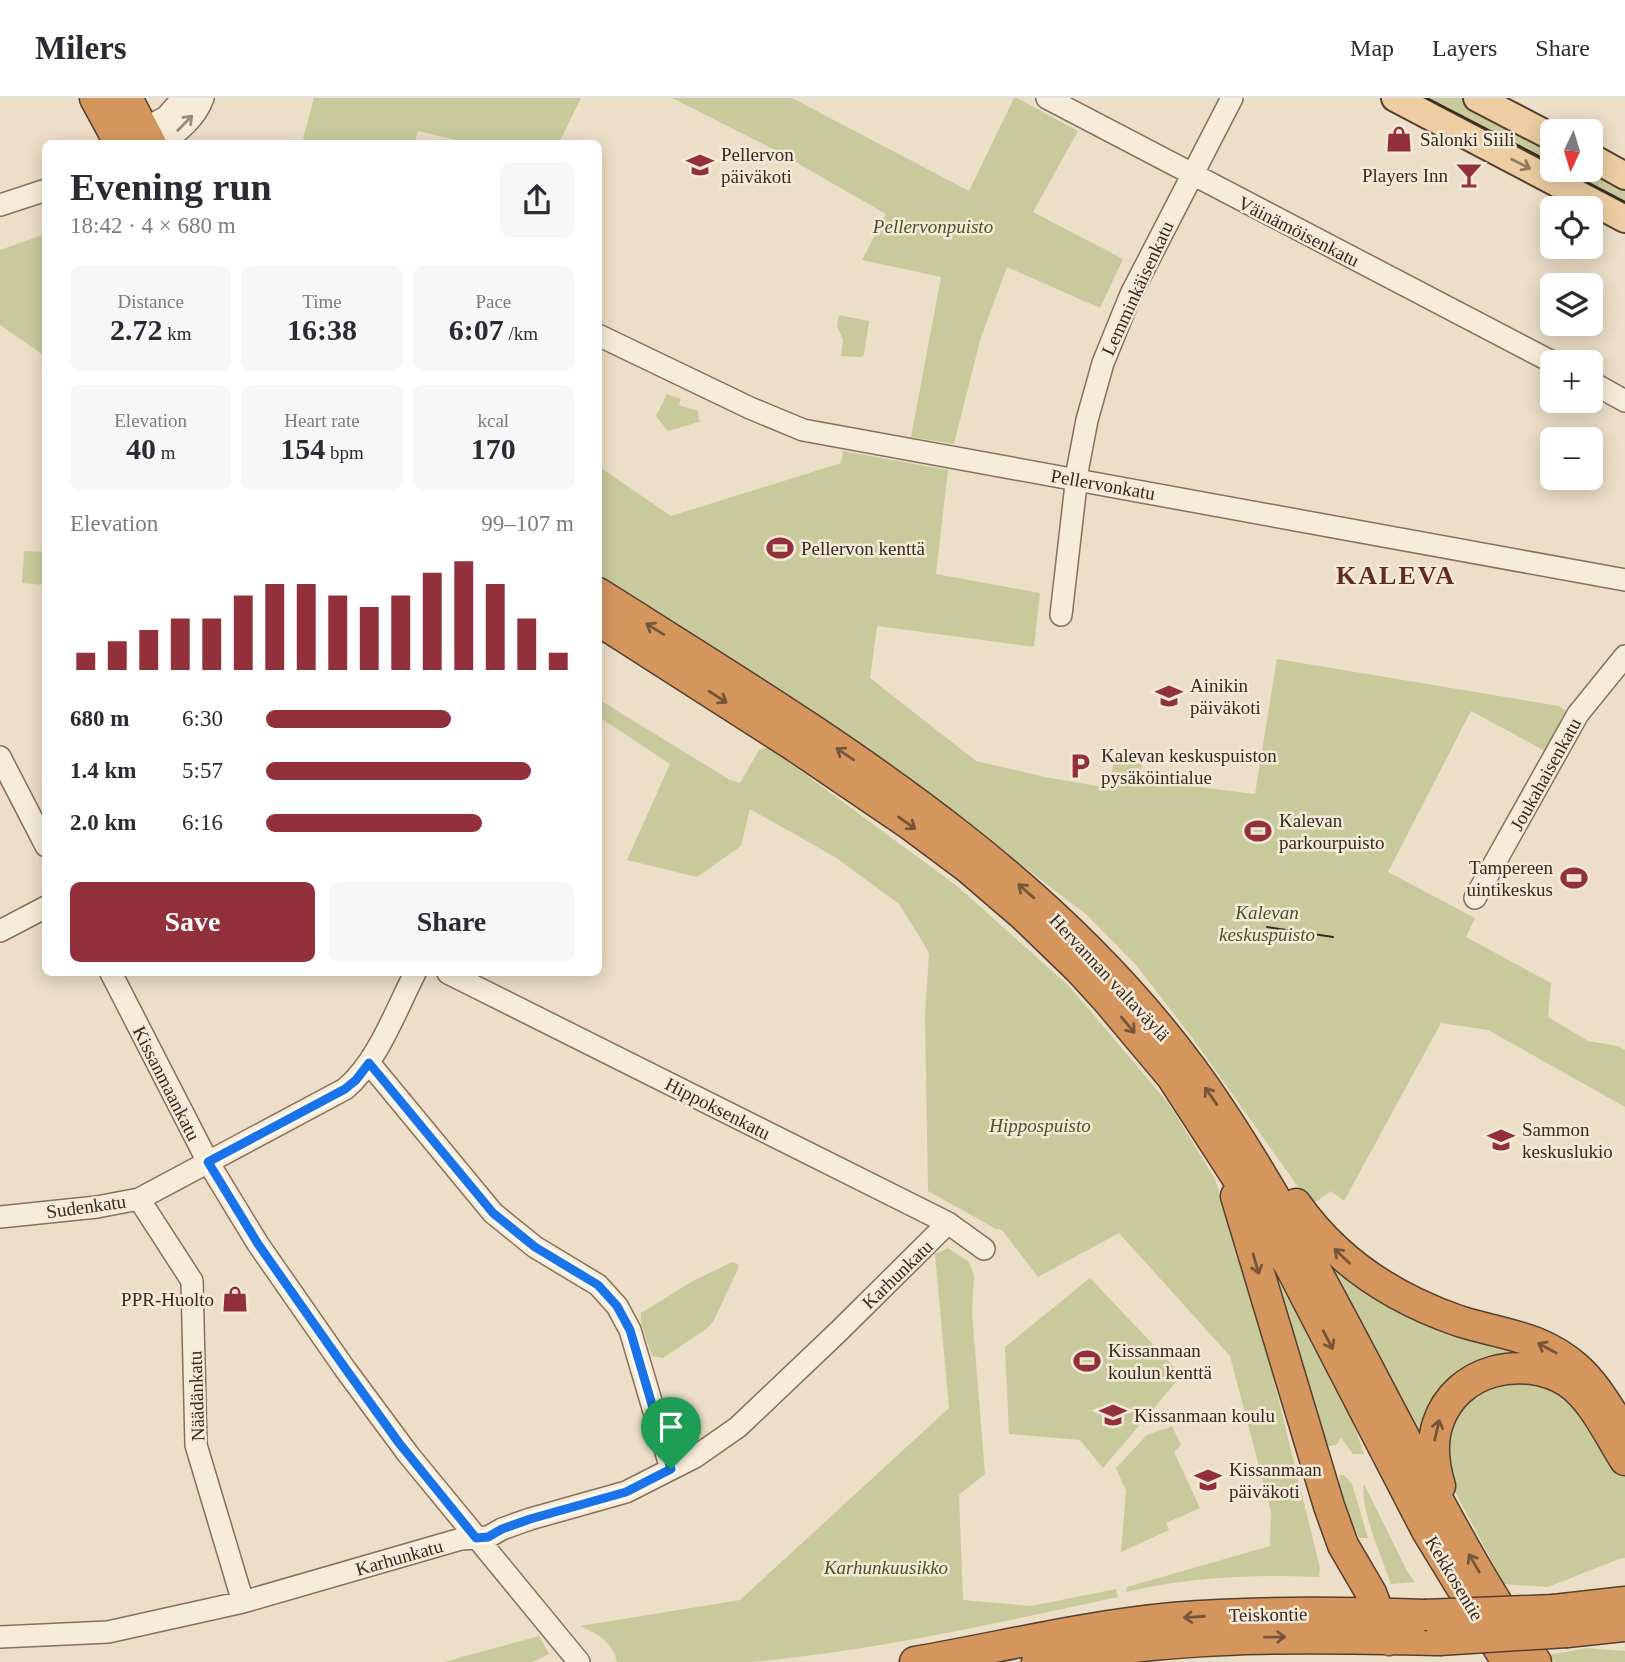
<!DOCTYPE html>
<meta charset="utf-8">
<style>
body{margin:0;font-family:"Times New Roman",serif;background:#f7f7f7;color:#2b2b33;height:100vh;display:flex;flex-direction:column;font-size:26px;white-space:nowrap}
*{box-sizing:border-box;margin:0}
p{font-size:23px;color:#7c7c81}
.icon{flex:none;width:38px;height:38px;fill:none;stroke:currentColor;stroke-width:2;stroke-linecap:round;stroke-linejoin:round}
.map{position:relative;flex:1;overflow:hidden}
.side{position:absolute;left:42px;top:42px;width:560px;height:836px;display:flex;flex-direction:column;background:#fff;border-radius:10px;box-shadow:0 4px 18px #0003}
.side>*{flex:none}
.needle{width:46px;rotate:184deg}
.fabs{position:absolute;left:1540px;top:21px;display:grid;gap:14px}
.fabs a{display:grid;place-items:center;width:63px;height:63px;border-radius:10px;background:#fff;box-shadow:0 4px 18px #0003;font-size:35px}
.pin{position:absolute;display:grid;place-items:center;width:60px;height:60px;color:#fff;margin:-72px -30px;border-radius:50% 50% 50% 0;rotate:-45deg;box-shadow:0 0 7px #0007}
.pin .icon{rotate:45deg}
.round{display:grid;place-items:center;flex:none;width:74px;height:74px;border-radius:10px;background:#f7f7f7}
.summary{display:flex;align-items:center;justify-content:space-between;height:119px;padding:0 28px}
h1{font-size:38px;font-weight:700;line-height:52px}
.stats{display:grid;grid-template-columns:repeat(3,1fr);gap:10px;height:119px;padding:7px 28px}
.stats div{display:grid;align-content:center;border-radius:10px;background:#f7f7f7;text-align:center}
.stats b{font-size:30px;font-weight:700}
.stats small{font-size:19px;font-weight:400}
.stats p{font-size:19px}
.chart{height:196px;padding:14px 28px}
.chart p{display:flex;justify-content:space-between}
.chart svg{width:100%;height:126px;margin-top:7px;stroke:#92313b;stroke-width:6}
.action{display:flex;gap:14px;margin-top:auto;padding:14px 28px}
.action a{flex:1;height:80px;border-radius:10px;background:#92313b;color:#fff;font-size:28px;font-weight:700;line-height:80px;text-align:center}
.action a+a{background:#f7f7f7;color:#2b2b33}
ul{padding:0 28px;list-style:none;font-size:23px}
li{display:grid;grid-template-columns:112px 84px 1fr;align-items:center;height:52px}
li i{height:18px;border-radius:9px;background:#92313b}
header{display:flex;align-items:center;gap:42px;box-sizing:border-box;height:98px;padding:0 35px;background:#fff;border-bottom:2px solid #e1e1e2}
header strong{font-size:33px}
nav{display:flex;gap:38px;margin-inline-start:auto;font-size:24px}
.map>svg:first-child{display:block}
.green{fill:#c9ca9c}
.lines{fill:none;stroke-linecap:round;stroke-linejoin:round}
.minor-casing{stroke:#87705e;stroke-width:24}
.major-casing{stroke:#553f31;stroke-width:30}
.highway-casing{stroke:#553f31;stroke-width:33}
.minor{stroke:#f7ecda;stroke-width:21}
.major{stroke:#eccea2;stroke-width:26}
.highway{stroke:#d5965e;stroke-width:30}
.tram{stroke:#382a20;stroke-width:2}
.highway-bridge-casing{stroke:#553f31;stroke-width:33;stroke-linecap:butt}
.highway-bridge{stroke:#d5965e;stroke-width:30}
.oneway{stroke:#988b7d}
.oneway2{stroke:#927c61}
.oneway3{stroke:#775539}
.route-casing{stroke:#fff;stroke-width:14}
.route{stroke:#1a73e8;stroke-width:9}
.labels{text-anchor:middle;stroke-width:5;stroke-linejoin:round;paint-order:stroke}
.poi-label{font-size:19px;fill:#382a20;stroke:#f4e9d7;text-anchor:start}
.park-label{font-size:19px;font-style:italic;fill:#4c5328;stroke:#f4e9d7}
.street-label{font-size:19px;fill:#382a20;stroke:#f4e9d7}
.district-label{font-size:26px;font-weight:bold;letter-spacing:2px;fill:#622a22;stroke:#f4e9d7}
</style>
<header>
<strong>Milers</strong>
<nav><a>Map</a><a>Layers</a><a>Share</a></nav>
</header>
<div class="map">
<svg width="1625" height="1564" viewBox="0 0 1625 1564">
<rect width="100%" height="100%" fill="#ecdec7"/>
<path class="green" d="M314,0h267l-22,45h-91l-50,-12 -4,12h-112z
M672,0h120l177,93 45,-93h3l61,33 -45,81 90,47 -23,49 -93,-41 -26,70 -27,107 -43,-7 30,-160 -79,-17 24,-46 -115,-66z
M1406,0h60l86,45v27h39l34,11v32z
M45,136v122l-45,-31v-75z
M839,217l30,6 -5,34 -3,2 -20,-1 2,-16 -6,-14z
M667,296l14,5 -2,6 19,6 1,9 3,1 -34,10 -12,-15z
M843,353l105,19 -12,104 104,19 -6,54 -157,-21 -7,52 106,83 69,16 64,11 6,-33 28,2 -3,23 115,14 22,-135 282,47 8,5 -22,40 -74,-40 -83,161 87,46 -9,19 85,46 -3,34 40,24 30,5 7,4v57l-137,-77 -47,-7 -97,178 -13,-10 -20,14 -120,-169 -55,-71 -49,-50 -175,-134 -313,-204 -1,-111 73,50 170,-53z
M24,453l21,1v33l-23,-2z
M598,601l132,81 10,3 19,-33 9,-3 189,139 113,101 99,117 46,75 53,177 52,212 -1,9c-65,-3 -130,0 -193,15l1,-5 143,-41 1,-34 -41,-156 -111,-123 -81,44 -36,-47 -6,-1 -68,-38 -3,-175 4,-62 -5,-10 -25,-40 -64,-47 -85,-48 -9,37 -44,31 -70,-17 43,-96 -71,-47z
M1319,1146l224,107 -61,13 -54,95z
M948,1150l21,14 5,14 -2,37 13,161 -26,21 4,105 68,6 85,-17 2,8c-121,26 -244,54 -368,65 -44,0 -89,0 -133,0 -5,-21 -18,-27 -37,-36l160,-26 209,-192 -14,-154z
M1268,1161l85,163 11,32h-11l-12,-16 -5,7 -12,2z
M732,1164l6,2v5l-25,53 -7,7 -43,29 -11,-2 -11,-33v-10l52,-32z
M1090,1180l92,97 -79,93 -23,-28 -71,-6 -4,-87z
M1486,1281l76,7 63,85v87l-6,1 -71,28 -44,-3 -60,-113 1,-40z
M1172,1328l9,19 -7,7 26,56 -34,15 3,7 -48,22 5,-61 -10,-23 31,-33z
M1340,1377h4l8,9 16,54h-9c-9,-19 -23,-41 -19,-63z
M1364,1386l43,87 8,11 -24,2c-8,-23 -32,-78 -27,-100z
M539,1538l10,18 -17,8h-88z
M1587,1550l38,3v11h-70l-5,-7z"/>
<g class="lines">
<g class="minor-casing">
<path id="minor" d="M1047,0l505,264
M132,37l34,-18 17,-19
M161,46c17,-12 35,-26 42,-46
M0,107l46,-15
M598,237l152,73 53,22 822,150
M1591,284l34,19
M1061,517l17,-148 9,-47 16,-57 28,-69 101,-196
M0,659l46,89
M1475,800l103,-184 47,-58
M0,833l46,-24
M111,875l97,189 50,82 87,125 63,85 171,208
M448,875l500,250 36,26
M369,965l124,150 42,34 63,38 19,21 13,24 41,139
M139,1101l53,82 4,164 47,157
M0,1119l97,-10 42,-8 206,-110c32,-26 51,-79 70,-116
M0,1539l108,-5 135,-30 218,-63 27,-2 14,-8 28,-10 96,-27 69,-35 43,-30 101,-96 109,-108"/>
</g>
<g class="major-casing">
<path id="major" d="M1395,0l230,121
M1477,0l75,39
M1591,59l34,19"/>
</g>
<g class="highway-casing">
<path id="highway" d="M95,0l25,46
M127,0l24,46
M598,495c229,145 472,287 623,518 74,112 133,232 196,350 37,69 74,138 119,201
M598,522l192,123 118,80 59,44 57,49 54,52 31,34 63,75 79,122 40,69 136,263 80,131
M1236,1098l93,310 14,39 28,48 18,47
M1296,1106c40,57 96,94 163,117 44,14 80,14 118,47 20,18 33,43 48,65
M1440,1388c-6,-20 -9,-43 -2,-63 18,-54 85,-69 130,-41 25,17 41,53 57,78
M1554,1512l71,-8
M1567,1534l58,-6
M915,1564c86,-15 171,-36 258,-44 83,-7 168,-6 251,-3
M1037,1564c137,-28 264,-25 402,-22"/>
</g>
<use href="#minor" class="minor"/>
<use href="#major" class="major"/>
<use href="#highway" class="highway"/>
<path class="tram" d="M1427,0l125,65
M1564,72l61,32
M1267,829l66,10"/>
<g class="highway-bridge-casing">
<path id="highway-bridge" d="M1424,1517l130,-5
M1439,1542l128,-8"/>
</g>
<use href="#highway-bridge" class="highway-bridge"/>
</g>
<defs><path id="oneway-shaft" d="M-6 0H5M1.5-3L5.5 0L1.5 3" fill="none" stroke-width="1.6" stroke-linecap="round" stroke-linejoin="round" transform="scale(1.75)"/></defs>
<use class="oneway" href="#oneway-shaft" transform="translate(185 25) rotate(-46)"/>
<use class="oneway2" href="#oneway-shaft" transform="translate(1521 66) rotate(27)"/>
<g class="oneway3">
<use href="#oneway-shaft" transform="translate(655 531) rotate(-148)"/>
<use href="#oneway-shaft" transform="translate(718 599) rotate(33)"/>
<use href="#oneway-shaft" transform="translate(845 656) rotate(-146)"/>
<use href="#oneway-shaft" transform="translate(907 725) rotate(35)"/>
<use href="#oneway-shaft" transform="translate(1026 793) rotate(-139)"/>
<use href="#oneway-shaft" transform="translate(1128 927) rotate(50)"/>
<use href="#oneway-shaft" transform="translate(1211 998) rotate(-125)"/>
<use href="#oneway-shaft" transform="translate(1342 1158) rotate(-137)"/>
<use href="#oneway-shaft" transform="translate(1256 1166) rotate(74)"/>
<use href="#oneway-shaft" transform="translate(1328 1242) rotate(63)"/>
<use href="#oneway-shaft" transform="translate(1547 1250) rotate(-151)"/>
<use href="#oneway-shaft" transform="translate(1437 1332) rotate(-77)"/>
<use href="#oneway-shaft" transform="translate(1474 1465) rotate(-120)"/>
<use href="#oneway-shaft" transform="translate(1194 1519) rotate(176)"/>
<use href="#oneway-shaft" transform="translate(1275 1539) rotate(-1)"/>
</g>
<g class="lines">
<g class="route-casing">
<path id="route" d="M369,965l124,150 42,34 63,38 19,21 13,24 41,139 -45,23 -96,27 -28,10 -14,8 -12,1 -77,-95 -54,-75 -87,-124 -50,-82 137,-73 11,-9z"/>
</g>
<use href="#route" class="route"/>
</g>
<defs>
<g id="shop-bare" transform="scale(2.1)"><path d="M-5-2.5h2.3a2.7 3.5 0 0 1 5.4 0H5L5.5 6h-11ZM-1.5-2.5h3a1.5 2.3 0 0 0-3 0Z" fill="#92313b" stroke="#f4e9d7" stroke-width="2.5" paint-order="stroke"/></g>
<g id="school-bare" transform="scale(2.1)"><path d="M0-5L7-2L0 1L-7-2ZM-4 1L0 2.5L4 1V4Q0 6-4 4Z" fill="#92313b" stroke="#f4e9d7" stroke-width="2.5" paint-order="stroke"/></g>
<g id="bar-bare" transform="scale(2.1)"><path d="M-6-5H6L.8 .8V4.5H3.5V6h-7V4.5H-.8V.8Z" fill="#92313b" stroke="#f4e9d7" stroke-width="2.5" paint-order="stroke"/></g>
<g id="stadium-bare" transform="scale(2.1)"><path d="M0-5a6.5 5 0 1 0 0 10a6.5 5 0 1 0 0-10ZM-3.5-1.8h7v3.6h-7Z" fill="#92313b" stroke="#f4e9d7" stroke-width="2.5" paint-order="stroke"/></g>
<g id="parking-bare" transform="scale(2.1)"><path d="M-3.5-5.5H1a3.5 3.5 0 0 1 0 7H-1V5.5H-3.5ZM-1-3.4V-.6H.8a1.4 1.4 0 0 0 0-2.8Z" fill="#92313b" stroke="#f4e9d7" stroke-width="2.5" paint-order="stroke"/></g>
</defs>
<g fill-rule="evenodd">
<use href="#shop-bare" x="1399" y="41"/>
<use href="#school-bare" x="700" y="67"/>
<use href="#bar-bare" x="1469" y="77"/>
<use href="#stadium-bare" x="780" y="450"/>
<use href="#school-bare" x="1169" y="598"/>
<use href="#parking-bare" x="1080" y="668"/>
<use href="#stadium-bare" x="1258" y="733"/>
<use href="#stadium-bare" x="1574" y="780"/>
<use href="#school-bare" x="1501" y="1042"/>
<use href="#shop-bare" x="235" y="1201"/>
<use href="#stadium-bare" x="1087" y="1263"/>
<use href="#school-bare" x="1113" y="1317"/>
<use href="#school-bare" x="1208" y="1382"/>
</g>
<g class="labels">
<g class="poi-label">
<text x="1420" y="48">Salonki Siili</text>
<text x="721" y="63">Pellervon<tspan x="721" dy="22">päiväkoti</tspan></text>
<text x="1448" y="84" text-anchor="end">Players Inn</text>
<text x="801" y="457">Pellervon kenttä</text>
<text x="1190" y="594">Ainikin<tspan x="1190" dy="22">päiväkoti</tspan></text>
<text x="1101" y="664">Kalevan keskuspuiston<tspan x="1101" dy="22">pysäköintialue</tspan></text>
<text x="1279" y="729">Kalevan<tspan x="1279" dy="22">parkourpuisto</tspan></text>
<text x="1553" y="776" text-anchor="end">Tampereen<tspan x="1553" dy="22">uintikeskus</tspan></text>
<text x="1522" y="1038">Sammon<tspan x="1522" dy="22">keskuslukio</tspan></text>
<text x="214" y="1208" text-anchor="end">PPR-Huolto</text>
<text x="1108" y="1259">Kissanmaan<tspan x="1108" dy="22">koulun kenttä</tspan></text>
<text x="1134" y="1324">Kissanmaan koulu</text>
<text x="1229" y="1378">Kissanmaan<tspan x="1229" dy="22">päiväkoti</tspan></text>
</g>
<g class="park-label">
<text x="933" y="135">Pellervonpuisto</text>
<text x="1267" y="821">Kalevan<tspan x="1267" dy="22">keskuspuisto</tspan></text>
<text x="1040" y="1034">Hippospuisto</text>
<text x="886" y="1476">Karhunkuusikko</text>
</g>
<g class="street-label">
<text transform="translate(1299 133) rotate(27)" y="7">Väinämöisenkatu</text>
<text transform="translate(1137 190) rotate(-65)" y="7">Lemminkäisenkatu</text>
<text transform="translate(1103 386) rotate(10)" y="7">Pellervonkatu</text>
<text transform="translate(1545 676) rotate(-61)" y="7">Joukahaisenkatu</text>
<text transform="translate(1110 879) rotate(47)" y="7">Hervannan valtaväylä</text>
<text transform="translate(167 985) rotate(63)" y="7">Kissanmaankatu</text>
<text transform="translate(718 1010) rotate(27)" y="7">Hippoksenkatu</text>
<text transform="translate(86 1108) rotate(-8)" y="7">Sudenkatu</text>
<text transform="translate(897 1176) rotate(-44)" y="7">Karhunkatu</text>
<text transform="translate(196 1298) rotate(-92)" y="7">Näädänkatu</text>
<text transform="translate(399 1459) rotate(-16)" y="7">Karhunkatu</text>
<text transform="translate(1455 1480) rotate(59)" y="7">Kekkosentie</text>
<text transform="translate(1268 1516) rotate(-1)" y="7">Teiskontie</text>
</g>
<g class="district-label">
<text x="1396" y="486">KALEVA</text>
</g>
</g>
</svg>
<div class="fabs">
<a><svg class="needle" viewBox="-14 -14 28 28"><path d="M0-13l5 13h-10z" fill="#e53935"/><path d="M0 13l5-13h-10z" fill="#7c7c81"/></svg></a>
<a><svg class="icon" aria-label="locate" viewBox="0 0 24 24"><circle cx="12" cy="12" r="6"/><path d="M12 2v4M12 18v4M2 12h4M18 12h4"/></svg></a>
<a><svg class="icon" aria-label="layers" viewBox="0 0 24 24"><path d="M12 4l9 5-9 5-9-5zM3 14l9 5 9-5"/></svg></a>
<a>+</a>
<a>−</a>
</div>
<div class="pin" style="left:671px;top:1371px;background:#1e9e55"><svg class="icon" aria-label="arrive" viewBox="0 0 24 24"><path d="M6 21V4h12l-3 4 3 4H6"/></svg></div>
<section class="side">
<div class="summary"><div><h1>Evening run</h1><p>18:42 · 4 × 680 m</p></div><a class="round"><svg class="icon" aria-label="share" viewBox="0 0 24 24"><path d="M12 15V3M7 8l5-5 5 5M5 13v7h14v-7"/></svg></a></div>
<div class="stats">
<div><p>Distance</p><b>2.72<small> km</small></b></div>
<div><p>Time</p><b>16:38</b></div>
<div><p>Pace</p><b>6:07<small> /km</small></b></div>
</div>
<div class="stats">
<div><p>Elevation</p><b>40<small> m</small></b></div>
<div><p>Heart rate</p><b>154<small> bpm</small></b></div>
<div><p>kcal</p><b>170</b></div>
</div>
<div class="chart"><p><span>Elevation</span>99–107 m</p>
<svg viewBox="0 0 160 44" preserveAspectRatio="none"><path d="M5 44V38M15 44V34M25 44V30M35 44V26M45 44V26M55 44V18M65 44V14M75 44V14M85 44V18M95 44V22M105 44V18M115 44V10M125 44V6M135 44V14M145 44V26M155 44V38"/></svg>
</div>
<ul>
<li><b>680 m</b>6:30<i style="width:60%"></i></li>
<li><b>1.4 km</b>5:57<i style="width:86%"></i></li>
<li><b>2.0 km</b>6:16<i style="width:70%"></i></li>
</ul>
<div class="action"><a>Save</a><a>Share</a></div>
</section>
</div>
